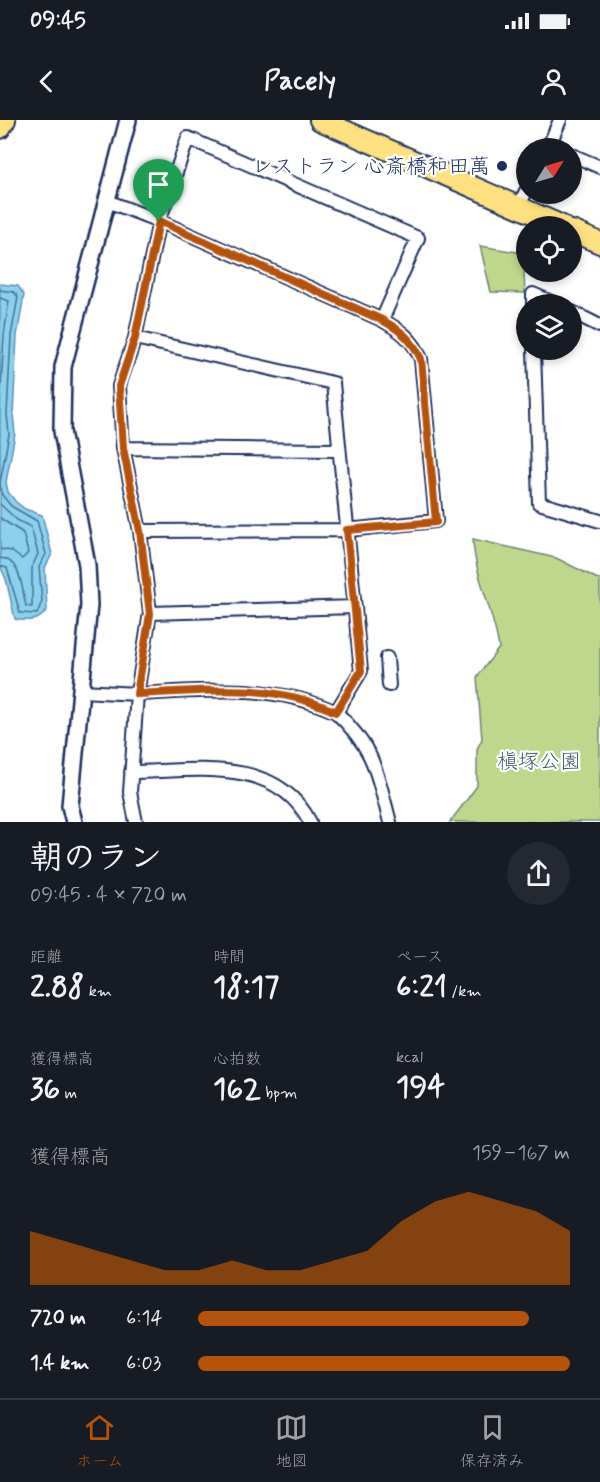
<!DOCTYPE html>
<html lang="ja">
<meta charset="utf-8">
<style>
body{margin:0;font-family:Mynerve,"Klee One",sans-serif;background:#242831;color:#f1f3f6;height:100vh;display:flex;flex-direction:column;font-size:22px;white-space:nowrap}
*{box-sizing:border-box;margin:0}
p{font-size:20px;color:#9ea1a6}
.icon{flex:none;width:33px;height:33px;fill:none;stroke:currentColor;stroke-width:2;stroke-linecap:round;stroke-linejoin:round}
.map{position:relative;height:702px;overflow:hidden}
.sheet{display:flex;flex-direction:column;background:#171b24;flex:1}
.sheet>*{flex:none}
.needle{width:39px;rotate:53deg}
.controls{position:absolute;left:516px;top:18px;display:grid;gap:12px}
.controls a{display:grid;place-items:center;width:66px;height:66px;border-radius:50%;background:#171b24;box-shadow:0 3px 9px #0003;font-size:30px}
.pin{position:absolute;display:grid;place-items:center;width:51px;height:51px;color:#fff;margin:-62px -26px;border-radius:50% 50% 50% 0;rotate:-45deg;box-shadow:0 0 6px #0007}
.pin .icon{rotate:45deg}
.round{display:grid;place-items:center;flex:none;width:63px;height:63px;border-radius:32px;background:#242831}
.overview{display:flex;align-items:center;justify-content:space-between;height:102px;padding:0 30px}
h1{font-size:33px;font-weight:700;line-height:45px}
.figures{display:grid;grid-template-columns:repeat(3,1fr);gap:9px;height:102px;padding:6px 30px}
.figures div{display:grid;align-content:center}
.figures b{font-size:30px;font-weight:700}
.figures small{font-size:16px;font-weight:400}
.figures p{font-size:16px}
.chart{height:168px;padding:12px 30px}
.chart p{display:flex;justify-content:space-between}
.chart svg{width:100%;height:108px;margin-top:6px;fill:#b45309;opacity:.7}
ul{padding:0 30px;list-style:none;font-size:20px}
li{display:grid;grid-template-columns:96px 72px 1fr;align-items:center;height:45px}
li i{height:15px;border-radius:8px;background:#b45309}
.status{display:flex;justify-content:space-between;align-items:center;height:42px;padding:0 30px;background:#171b24;direction:ltr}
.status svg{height:16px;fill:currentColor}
header{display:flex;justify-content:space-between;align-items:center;height:78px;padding:0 30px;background:#171b24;font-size:27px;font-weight:700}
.tabs{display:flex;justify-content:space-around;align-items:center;height:84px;border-top:2px solid #363941;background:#171b24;font-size:16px;color:#9ea1a6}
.tabs a{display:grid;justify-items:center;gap:3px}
.tabs .on{color:#b45309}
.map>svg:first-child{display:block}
.green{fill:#bfd78d;stroke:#6d8376;stroke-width:1.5}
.water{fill:#8bd1ed;stroke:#5e90b4;stroke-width:1.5}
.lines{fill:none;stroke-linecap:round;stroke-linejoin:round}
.shore{stroke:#487097;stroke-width:1.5}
.minor-casing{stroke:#1b2f5e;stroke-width:16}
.tertiary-casing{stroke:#1b2f5e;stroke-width:20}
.primary-casing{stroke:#1b2f5e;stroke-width:24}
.minor{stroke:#fff;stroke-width:12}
.tertiary{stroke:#fff;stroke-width:15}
.primary{stroke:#fde080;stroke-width:20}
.route-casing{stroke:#fff;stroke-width:12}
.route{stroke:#b45309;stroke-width:8}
.poi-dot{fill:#1b2f5e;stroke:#fff;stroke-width:2}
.labels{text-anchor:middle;stroke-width:4.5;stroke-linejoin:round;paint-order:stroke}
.poi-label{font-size:21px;fill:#1b2f5e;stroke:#fff;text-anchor:end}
.park-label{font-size:21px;fill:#44596a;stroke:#fff}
</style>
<div class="status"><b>09:45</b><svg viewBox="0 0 49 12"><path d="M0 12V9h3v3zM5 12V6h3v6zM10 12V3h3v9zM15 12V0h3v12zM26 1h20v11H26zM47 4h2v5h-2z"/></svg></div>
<header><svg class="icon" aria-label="back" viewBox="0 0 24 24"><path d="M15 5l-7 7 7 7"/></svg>Pacely<svg class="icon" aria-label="person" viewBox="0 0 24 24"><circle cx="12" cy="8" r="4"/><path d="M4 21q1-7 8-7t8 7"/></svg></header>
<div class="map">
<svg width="600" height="702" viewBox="0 0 600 702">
<rect width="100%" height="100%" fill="#fff"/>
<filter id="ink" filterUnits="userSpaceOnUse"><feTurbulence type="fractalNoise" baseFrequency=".0167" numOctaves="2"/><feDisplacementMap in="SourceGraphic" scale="12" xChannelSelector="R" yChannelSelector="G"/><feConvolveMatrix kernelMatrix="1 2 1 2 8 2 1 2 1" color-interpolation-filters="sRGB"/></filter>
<g filter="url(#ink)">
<path class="green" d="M480,126l43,7 2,40 -34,-1z
M473,419l83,19 44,22v242h-150l27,-36v-37l5,-10 -5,-62 22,-29c-5,-36 -25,-74 -26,-109z"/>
<path class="water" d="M0,164l18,2 6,9 -7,41 -4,78 2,20 -9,48 2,10 8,10 9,7 17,6 10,39 -7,14 2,42c-9,13 -19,11 -32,9l-9,-40 -6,-13z"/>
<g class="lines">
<path class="shore" d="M0,170l14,2 4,5 -7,39 -4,78 2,20 -9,49 2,12 9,11 26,15 9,33 -7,13 3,34 -5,13 -17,-1 -13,-45 -7,-2
M0,178l9,3 -5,34 -4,70
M0,384l17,16 14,7 7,27 -6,13v40l-6,-1c-4,-17 -5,-47 -26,-48
M0,398l23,15 5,20 -6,6 -11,-8 -11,-2"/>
<g class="minor-casing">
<path id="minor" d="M548,28l12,-28
M572,35l28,12
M107,81l52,20 223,99c18,10 31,19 39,39l15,162 -89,9 -207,1 -17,-83 -4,-62 16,-48 24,-117 29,-83 230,100 -36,82
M518,88l8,-17
M533,184v-10l23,10
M572,192l28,14
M135,218l198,45 28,288 -25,41c-67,-30 -129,-21 -199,-18l13,-81 -10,-82
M534,230l5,153 61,18
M123,328l215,2
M150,493l205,-6
M387,538l2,27
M82,571l55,3 -7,98 6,30
M336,592c40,39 40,59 54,110
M131,652c62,-1 145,-17 179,50"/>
</g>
<g class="tertiary-casing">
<path id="tertiary" d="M74,702l-4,-16 19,-201 -2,-40 -25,-134 1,-64 65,-247"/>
</g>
<g class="primary-casing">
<path id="primary" d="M320,0l242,106
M0,8l5,-8
M572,111l28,12"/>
</g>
<use href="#minor" class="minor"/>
<use href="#tertiary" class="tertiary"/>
<use href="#primary" class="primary"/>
</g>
</g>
<g class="lines" filter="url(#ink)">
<g class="route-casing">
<path id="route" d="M159,101l223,99c18,10 30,19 39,39l15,163 -89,8 14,141 -25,41c-68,-31 -127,-21 -199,-18l13,-80 -10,-83 -17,-83 -4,-62 16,-48z"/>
</g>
<use href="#route" class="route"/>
</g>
<circle class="poi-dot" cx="502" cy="46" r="6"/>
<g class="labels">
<g class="poi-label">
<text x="490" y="53">レストラン 心斎橋和田萬</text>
</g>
<g class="park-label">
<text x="539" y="648">槇塚公園</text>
</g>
</g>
</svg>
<div class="controls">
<a><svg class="needle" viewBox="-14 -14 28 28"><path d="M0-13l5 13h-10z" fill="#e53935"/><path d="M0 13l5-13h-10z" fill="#9ea1a6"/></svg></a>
<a><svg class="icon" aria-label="locate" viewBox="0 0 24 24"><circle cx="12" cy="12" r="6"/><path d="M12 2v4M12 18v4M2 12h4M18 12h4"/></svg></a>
<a><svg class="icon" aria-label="layers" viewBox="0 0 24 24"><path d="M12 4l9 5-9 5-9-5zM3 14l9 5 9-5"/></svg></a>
</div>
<div class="pin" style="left:159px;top:101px;background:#1e9e55"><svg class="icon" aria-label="arrive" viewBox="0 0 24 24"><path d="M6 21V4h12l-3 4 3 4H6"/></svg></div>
</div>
<section class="sheet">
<div class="overview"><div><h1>朝のラン</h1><p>09:45 · 4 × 720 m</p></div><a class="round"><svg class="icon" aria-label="share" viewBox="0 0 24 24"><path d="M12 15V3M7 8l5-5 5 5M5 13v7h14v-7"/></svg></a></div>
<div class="figures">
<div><p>距離</p><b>2.88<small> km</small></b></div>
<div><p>時間</p><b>18:17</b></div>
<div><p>ペース</p><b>6:21<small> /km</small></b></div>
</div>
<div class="figures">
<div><p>獲得標高</p><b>36<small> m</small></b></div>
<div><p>心拍数</p><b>162<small> bpm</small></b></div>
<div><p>kcal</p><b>194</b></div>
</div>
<div class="chart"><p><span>獲得標高</span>159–167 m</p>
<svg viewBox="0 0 160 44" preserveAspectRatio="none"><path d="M0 44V22L10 26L20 30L30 34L40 38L50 38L60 34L70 38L80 38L90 34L100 30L110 18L120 10L130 6L140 10L150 14L160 22V44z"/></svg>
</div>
<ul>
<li><b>720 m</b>6:14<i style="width:89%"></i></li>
<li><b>1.4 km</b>6:03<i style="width:100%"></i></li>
</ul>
</section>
<nav class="tabs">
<a class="on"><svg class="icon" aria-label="home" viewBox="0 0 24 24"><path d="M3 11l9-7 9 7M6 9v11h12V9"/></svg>ホーム</a>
<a><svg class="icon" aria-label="map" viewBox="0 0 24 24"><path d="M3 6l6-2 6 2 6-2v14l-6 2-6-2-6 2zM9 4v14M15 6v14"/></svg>地図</a>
<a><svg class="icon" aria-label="saved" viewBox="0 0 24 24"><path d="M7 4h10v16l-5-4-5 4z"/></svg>保存済み</a>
</nav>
